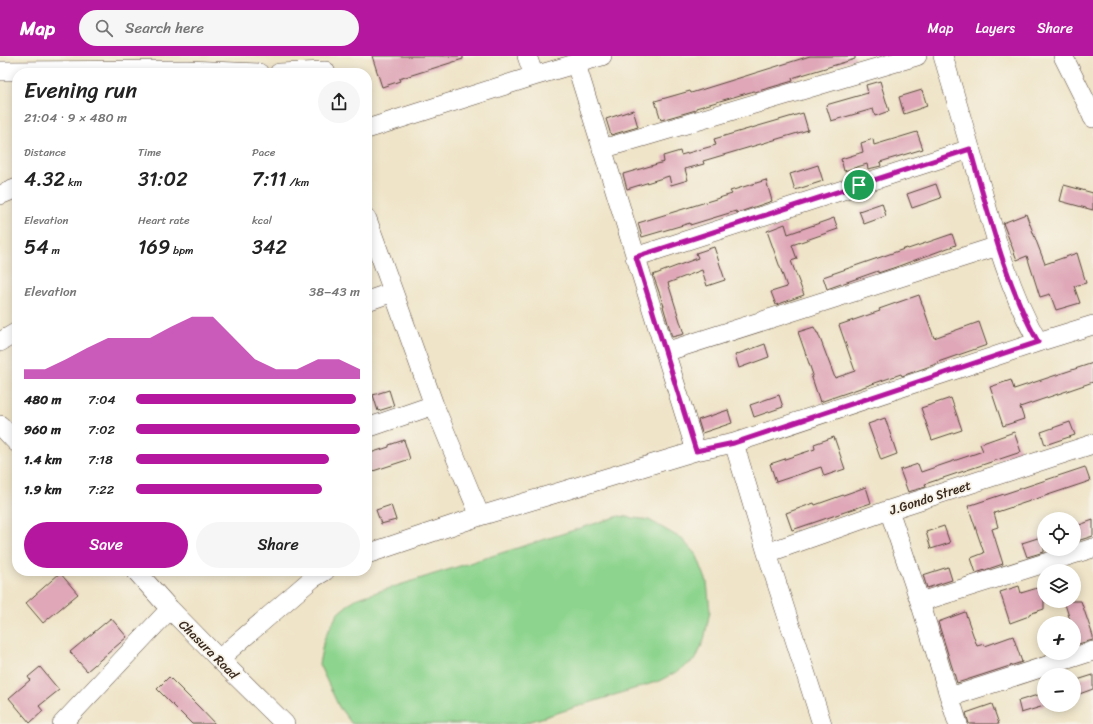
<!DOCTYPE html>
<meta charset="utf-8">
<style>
body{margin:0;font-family:Sriracha,sans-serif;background:#f6f6f6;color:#222;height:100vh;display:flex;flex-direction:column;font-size:15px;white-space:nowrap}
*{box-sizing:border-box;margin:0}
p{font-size:13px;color:#767676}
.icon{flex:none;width:22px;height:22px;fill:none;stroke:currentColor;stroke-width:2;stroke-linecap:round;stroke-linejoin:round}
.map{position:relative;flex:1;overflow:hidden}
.details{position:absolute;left:12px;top:12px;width:360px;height:508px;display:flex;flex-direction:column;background:#fff;border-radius:16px;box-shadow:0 2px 10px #0003}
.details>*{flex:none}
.controls{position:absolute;left:1037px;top:456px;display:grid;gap:8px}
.controls a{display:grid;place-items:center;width:44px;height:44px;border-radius:50%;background:#fff;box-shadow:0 2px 10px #0003;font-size:20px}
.pin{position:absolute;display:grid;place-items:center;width:34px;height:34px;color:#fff;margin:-17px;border:2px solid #fff;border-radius:50%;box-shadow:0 1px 4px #0007}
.round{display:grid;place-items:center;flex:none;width:42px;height:42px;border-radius:21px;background:#f6f6f6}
.overview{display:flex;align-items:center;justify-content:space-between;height:68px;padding:0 12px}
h1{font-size:22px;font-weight:600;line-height:30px}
.stats{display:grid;grid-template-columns:repeat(3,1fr);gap:6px;height:68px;padding:4px 12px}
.stats div{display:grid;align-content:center}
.stats b{font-size:20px;font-weight:600}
.stats small{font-size:11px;font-weight:400}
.stats p{font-size:11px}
.chart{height:112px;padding:8px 12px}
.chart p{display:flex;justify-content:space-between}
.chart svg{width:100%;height:72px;margin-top:4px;fill:#b5179e;opacity:.7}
.cta{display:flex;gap:8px;margin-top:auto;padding:8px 12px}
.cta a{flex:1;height:46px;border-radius:24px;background:#b5179e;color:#fff;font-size:16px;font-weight:600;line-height:46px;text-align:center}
.cta a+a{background:#f6f6f6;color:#222}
ul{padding:0 12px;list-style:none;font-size:13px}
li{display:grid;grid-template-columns:64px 48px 1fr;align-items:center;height:30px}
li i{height:10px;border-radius:5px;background:#b5179e}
header{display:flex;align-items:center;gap:24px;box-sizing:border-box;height:56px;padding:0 20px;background:#b5179e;color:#fff}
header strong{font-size:19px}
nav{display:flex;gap:22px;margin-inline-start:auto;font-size:14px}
.search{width:280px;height:36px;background:#f6f6f6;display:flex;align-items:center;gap:10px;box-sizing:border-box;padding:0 14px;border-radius:22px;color:#767676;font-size:15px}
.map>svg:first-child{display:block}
.green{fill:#8dd48e;stroke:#647f56}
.building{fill:#dfa7b8}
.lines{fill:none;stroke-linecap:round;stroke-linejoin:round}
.minor-casing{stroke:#564638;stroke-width:20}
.minor{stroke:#fff;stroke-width:19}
.route-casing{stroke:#fff;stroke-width:8}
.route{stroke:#b5179e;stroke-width:5}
.labels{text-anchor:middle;stroke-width:3.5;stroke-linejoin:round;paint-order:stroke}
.street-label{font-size:13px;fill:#3b2a1e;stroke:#f7f3e8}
</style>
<header>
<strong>Map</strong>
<div class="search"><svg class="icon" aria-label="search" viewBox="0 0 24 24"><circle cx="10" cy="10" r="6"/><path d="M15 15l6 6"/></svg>Search here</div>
<nav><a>Map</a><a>Layers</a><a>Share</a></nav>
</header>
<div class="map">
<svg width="1093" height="668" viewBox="0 0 1093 668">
<rect width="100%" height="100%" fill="#f7f3e8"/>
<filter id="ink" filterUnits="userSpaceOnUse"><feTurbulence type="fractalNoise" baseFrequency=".025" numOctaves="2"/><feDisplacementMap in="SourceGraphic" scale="8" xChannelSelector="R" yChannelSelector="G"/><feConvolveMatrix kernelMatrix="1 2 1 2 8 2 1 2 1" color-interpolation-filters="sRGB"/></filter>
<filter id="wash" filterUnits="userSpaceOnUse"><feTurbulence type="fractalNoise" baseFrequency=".012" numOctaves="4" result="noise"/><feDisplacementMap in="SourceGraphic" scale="16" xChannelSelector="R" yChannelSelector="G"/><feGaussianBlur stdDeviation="0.9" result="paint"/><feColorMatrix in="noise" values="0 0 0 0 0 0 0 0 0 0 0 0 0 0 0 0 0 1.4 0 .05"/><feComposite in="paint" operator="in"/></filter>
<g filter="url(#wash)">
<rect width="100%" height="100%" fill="#efe4c8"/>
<path class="green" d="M619,460l30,4 33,19 15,17 10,26 3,29 -6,29 -8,19 -18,12 -19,10 -137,43h-170l-13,-17 -20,-43 5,-25 14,-26 17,-14z"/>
<g id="blocks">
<path class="building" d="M372,0h91v3l-64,20 1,2 -18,6z
M810,0h45v3l-63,19 1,3 -38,11 -1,-1 -58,17v2l-35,10 -6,-19 35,-10 1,2z
M880,25l9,30 -14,5 -2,-7 -42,12 -5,-16 42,-12 -2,-8z
M922,34l5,16 -23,8 -5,-17z
M633,54l5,17 -27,8 -5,-16z
M803,57l5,17 -105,31 1,3 -19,5 3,11 -17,5 -2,-9 -42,13 -4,-15 41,-12 -1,-6 17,-5 1,4 35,-10 -2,-6z
M917,76l6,17 -43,13 1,4 -13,3 -1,-5 -23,7 -3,-12 22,-7 -2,-9 12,-4 1,6z
M818,109l5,16 -28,9 -5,-16z
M766,124l6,21 -35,12 -1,-2 -46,14v-2l-48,14 -4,-14 94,-29 -2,-3z
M936,128l5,14 -29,10 -5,-14z
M1064,129l29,8v17l-33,-9z
M882,147l4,13 -22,8 -5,-13z
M1026,158l19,50 32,-11 9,30 -12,3 6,17 -24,7 -6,-16 -10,3 -13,-41 -10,4 -14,-37z
M834,162l4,11 -46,16 5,14 -6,2 13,34 -28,10 -5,-13 16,-5 -20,-56 18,-7 3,10z
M952,178l4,11 -60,22 -18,6v-2l-51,18 -4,-12 84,-29 1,1z
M714,191l11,33 -18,6 -5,-16 -34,13 16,51 -12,3 -9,-31h1l-11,-31 45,-17 -2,-5z
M919,239l15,43 45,-16 8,23 -49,17 1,1 -37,13 -1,-2 -81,28 -9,-27h2l-15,-43 16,-5 3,6h1l17,45 20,-7 -16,-46 41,-14 -1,-2z
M765,288l4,13 -30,11 -4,-13z
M1093,307v19l-73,25 4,12 -21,7 -13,-39 21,-7 3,9z
M389,334l5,16 -16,5 -5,-16z
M779,339l4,12 -29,10 -4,-12z
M951,342l11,32 -30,10 -11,-32z
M728,354l4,13 -30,10 -4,-13z
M885,362l12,36 -16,6 -13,-36z
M1070,366l5,13 -30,10 -4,-13z
M1014,376l7,20 -96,32 1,3 -18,5 -8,-22 18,-6 3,8 62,-21 -3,-7z
M834,381l11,32 -21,7 -3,-9 -45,15 -6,-18 45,-15 -1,-5z
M404,384l6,19 -43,14v-19l22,-7v-2z
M1085,411l5,14 -96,32 4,14 -6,2 11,35 -27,9 -5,-15 13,-5 -16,-47z
M866,431l5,16 -79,27 -6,-17 28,-10 1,2z
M391,449l5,15 -15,4 -5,-14z
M1093,464v16l-16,5 -3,-8v-6z
M944,470l6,17 -19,6 -5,-17z
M1044,480v16l-17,5 -5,-14z
M948,511l4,13 -25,8 -4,-13z
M60,517l18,21 -35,29 -17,-20z
M1019,530l2,7 23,-7v23l-15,5v2l-19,7 -10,-31z
M1064,545h17l12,35v4l-15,4 -4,-13v-8h-3z
M965,556l12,34 7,-2 1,2 28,-10 9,26 -65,21 -19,-61z
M111,562l16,19 -40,34 -17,-19z
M40,611l19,23 -20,16 4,5 -13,12 -21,-25 21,-18 -2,-3z
M1093,619v14l-19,7v-15z
M169,621l30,30 16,17h-23l-35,-35z
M1044,637v13l-23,7 -3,-12z
M992,648l7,20h-30l-3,-11z"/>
</g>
</g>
<g filter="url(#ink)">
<use href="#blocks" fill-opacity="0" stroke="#564638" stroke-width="1"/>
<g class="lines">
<g class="minor-casing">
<path id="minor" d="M527,0l7,20
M943,0c12,40 24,80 35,120 16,57 31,114 60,166
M1063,0l23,46 7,16
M576,8l120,387
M0,15l187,-1 72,3
M279,17l46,-2 1,2
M367,73l167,-53 68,-20
M602,93l315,-93
M0,139l17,-7
M367,163l67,186 46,111
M635,201l335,-108
M367,245l26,-9
M0,286l17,-10
M665,296l333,-106
M0,369l17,18
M367,372l67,-23
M734,387l33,110 55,171
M889,454l31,92
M767,497l122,-43 204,-66
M367,498l113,-38 216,-65 38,-8 304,-101 55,-17
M136,515l34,38 49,50 66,65
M219,603l94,-81 12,-7
M950,641l143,-46
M62,668l108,-115
M958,668l-38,-122 173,-54"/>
</g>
<use href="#minor" class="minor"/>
</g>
</g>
<g class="lines" filter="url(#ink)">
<g class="route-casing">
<path id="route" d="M970,93c19,66 35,133 68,193l-304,101 -38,8 -60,-194z"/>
</g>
<use href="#route" class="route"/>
</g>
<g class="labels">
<g class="street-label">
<text transform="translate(930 441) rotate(-18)" y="5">J.Gondo Street</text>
<text transform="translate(209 593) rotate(45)" y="5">Chasura Road</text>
</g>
</g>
</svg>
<div class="controls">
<a><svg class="icon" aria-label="locate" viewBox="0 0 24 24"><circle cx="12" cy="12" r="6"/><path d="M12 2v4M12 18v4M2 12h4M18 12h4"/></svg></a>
<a><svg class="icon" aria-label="layers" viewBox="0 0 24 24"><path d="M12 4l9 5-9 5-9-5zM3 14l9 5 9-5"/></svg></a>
<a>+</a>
<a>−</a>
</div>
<div class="pin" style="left:859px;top:129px;background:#1e9e55"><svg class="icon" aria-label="arrive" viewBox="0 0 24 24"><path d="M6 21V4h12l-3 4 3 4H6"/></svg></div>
<section class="details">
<div class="overview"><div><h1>Evening run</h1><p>21:04 · 9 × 480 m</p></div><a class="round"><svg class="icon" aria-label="share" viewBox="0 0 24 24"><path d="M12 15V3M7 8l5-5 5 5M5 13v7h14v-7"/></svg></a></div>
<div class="stats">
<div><p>Distance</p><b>4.32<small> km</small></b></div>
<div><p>Time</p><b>31:02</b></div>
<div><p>Pace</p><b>7:11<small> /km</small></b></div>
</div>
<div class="stats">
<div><p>Elevation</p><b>54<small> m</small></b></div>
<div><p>Heart rate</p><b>169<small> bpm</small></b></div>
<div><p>kcal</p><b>342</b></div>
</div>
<div class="chart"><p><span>Elevation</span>38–43 m</p>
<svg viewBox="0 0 160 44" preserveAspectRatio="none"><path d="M0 44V38L10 38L20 32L30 25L40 19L50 19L60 19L70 12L80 6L90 6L100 19L110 32L120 38L130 38L140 32L150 32L160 38V44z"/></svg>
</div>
<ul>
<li><b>480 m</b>7:04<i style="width:98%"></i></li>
<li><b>960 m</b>7:02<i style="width:100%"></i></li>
<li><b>1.4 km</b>7:18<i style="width:86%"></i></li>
<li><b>1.9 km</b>7:22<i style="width:83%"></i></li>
</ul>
<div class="cta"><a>Save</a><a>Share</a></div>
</section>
</div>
